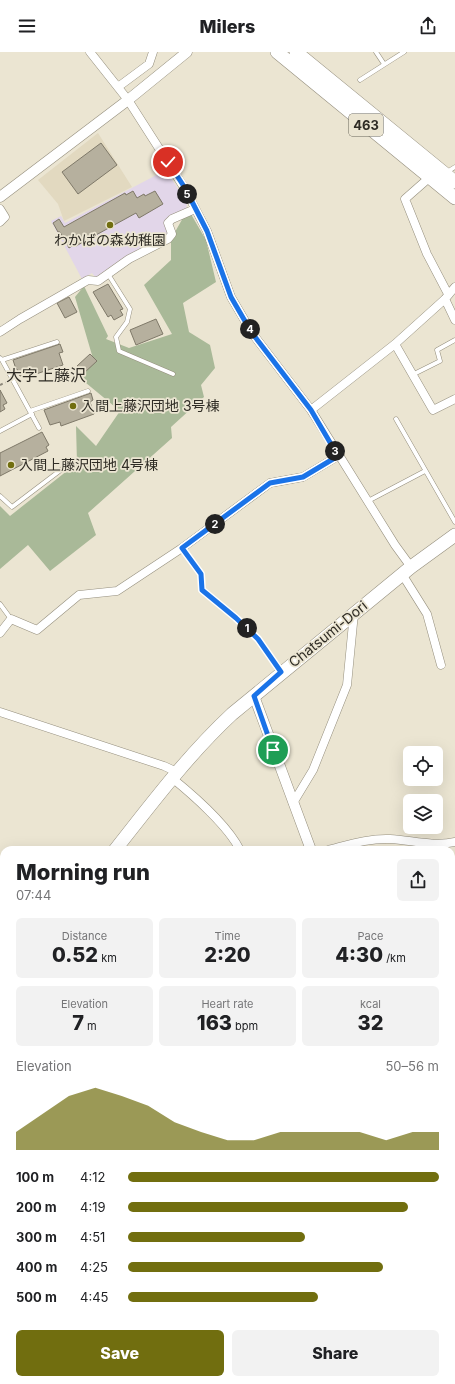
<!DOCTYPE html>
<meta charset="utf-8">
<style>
body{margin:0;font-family:Inter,"Noto Sans JP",sans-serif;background:#f2f2f2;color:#202124;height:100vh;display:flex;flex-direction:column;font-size:15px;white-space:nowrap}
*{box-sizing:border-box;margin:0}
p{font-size:13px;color:#757577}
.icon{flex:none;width:22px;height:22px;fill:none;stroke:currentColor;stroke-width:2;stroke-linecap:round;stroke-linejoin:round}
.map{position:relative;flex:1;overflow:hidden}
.drawer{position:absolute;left:0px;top:794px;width:455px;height:538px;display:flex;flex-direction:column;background:#fff;border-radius:12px 12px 0 0;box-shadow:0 4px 16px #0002}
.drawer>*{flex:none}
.fabs{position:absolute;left:403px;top:694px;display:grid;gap:8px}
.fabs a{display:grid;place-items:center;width:40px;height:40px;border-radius:6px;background:#fff;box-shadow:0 4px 16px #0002;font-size:20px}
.pin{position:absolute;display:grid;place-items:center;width:34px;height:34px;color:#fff;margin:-17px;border:2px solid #fff;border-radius:50%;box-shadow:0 1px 4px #0007}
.km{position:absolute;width:20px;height:20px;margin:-10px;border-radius:50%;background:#222;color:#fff;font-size:11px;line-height:20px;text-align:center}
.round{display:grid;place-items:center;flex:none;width:42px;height:42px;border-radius:6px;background:#f2f2f2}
.head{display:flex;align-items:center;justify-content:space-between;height:68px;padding:0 16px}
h1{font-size:22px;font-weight:800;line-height:30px}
.stats{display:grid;grid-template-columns:repeat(3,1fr);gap:6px;height:68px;padding:4px 16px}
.stats div{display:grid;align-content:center;border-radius:6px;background:#f2f2f2;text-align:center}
.stats b{font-size:20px;font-weight:800}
.stats small{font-size:11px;font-weight:400}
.stats p{font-size:11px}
.chart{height:112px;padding:8px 16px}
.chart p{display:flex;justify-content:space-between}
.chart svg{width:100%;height:72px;margin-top:4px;fill:#716e0f;opacity:.7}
.action{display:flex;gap:8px;margin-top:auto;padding:8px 16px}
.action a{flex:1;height:46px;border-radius:6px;background:#716e0f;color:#fff;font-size:16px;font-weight:800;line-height:46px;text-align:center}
.action a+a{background:#f2f2f2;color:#202124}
ul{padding:0 16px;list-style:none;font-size:13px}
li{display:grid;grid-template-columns:64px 48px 1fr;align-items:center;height:30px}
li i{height:10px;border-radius:5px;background:#716e0f}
header{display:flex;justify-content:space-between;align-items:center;height:52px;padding:0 16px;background:#fff;font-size:18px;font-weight:800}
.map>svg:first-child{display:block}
.built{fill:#e2d9c0}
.education{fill:#e2d6e9}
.green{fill:#a9b998}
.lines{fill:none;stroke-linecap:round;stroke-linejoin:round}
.stream{stroke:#93b9d2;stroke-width:3}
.river{stroke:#93b9d2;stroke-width:18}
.building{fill:#b6b09e;stroke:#7f7969}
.service-casing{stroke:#958f7e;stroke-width:5}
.minor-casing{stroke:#958f7e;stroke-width:9}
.tertiary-casing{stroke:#958f7e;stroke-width:11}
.primary-casing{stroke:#958f7e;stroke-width:14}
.trunk-casing{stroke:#958f7e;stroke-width:14}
.path{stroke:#8d887b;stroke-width:2;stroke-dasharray:3 3;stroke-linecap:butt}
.service{stroke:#fff;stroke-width:4}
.minor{stroke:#fff;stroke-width:8}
.tertiary{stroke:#fff;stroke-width:10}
.primary{stroke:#fff;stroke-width:13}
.trunk{stroke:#fff;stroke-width:13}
.route-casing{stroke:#fff;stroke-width:8}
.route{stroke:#1a73e8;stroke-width:5}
.poi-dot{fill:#716e0f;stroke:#ebe5d2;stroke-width:1.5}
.labels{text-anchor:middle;stroke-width:3.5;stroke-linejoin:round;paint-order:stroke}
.shield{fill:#ebe5d2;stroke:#676459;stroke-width:1}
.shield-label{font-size:13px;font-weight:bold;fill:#2f2c25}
.poi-label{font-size:14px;fill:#2f2c25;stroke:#ebe5d2;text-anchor:start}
.street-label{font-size:14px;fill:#2f2c25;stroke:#ebe5d2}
.quarter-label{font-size:16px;fill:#2f2c25;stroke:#ebe5d2}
</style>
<header><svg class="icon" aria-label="menu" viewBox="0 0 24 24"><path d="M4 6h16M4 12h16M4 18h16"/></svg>Milers<svg class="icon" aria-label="share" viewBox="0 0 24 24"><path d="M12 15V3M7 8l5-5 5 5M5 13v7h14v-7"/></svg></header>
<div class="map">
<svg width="455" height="1332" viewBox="0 0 455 1332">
<rect width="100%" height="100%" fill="#ebe5d2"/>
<path class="built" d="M98,81l34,54 -68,34 -6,-17 -20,-24z"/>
<path class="education" d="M166,118l21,33 -1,7 -21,11 3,13 -3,3 -52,28 -17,13 -4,-5 -10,6 -31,-58 10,-5 4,7z"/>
<path class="green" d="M188,157l18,31 10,42 -33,21 6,29 21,13 5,23 -14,17 3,12 -33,30 1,11 -84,75 8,22 -46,36 -22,-26 -28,24v-63l10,10 67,-53 -1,-37 20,20 24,-35 -40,-33 14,-16 -19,-65 9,-11 24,50 -2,3 23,9 43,-14 -28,-49 27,-25v-21z"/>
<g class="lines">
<path class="stream" d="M0,1011l4,-2
M149,1332l1,-4"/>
<path class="river" d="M451,906l4,-1"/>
</g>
<path class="building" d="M101,91l16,22 -39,29 -16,-22z
M133,139l4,7 7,-4 1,2 10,-5 8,13 -24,14 -3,-5 -60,33 -1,-2 -6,4 -9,-16h-2l-5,-9 6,-4 5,8 61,-34 1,2z
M108,232l15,25 -3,1 3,5 -9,5 -3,-5 -3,2 -15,-25z
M69,245l8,15 -12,6 -8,-15z
M156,267l7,15 -27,11 -6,-15z
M60,292l3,8 -4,1 4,12 -33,11 -1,-3 -9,3 -3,-7h-1l-3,-9z
M90,302l7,7 -13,12 -7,-7z
M0,338l7,13 -4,2 2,4 -5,3z
M91,341l2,7 -3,2 4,12 -33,12 -1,-4 -10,3 -6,-15z
M42,380l7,13 -3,2 2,4 -48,25v-23z
M1,1315h3v13l6,1h-8z"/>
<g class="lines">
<g class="service-casing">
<path id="service" d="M376,0l8,12
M360,28l44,-28
M447,120l8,-5
M108,222l22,35 -3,13 -11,15 3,14 54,23
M0,306l2,2 37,68
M2,308l55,-18
M412,323l28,-14 -3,-11 18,-10
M30,359l58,-20
M396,367l59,103
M0,379l32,-17
M0,444l12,11 58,-44
M368,449l57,-30
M182,496l19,26 1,16 34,28 22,21 22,32
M0,552l11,15"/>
</g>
<g class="minor-casing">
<path id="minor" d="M90,0l38,48 57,89 22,42 24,66 21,36 59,77 84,135 16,22
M118,35l31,-23 4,-12
M430,125l-25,22 22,55 21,40
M0,157l5,8 -5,5
M445,247l10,21
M0,280l20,-13 68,-39 10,1 31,-22 39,-20 4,-5 -4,-11 4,-4 23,-10
M395,292l38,66 22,-11
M311,358l84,-66 50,-45 10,-12
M402,522l25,40 14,51
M0,581l11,-14 26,11 42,-35 38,-4 65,-43 88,-65 33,-6 35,-21
M0,660l164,54 13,6
M172,726c21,17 56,48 68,72
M293,751l20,-33 34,-85 7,-72
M328,798c20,-5 41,-12 62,-11 21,1 44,8 65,3
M0,832l4,5
M0,888l4,6
M0,1063l4,-2
M451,1206h4
M0,1304h4
M35,1328l1,4"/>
</g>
<g class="tertiary-casing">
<path id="tertiary" d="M0,145l128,-97 59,-48
M254,644l57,154
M339,1328l1,4"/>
</g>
<g class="primary-casing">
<path id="primary" d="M115,798c37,-47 73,-95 117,-136l179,-147 44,-32
M0,915l4,-3"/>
</g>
<g class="trunk-casing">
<path id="trunk" d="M277,0l178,146
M296,0l159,130"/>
</g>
<path class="path" d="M0,333l6,-3
M179,1332l1,-4"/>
<use href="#service" class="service"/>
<use href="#minor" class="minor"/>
<use href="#tertiary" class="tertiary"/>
<use href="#primary" class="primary"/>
<use href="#trunk" class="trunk"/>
</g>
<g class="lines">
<g class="route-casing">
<path id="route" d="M168,110l17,26 22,43 24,66 11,19 10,17 59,77 27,46 -35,21 -33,6 -88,65 19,26 1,16 34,28 22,21 23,33 -27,24 19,54"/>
</g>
<use href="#route" class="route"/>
</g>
<g class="poi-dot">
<circle cx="110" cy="173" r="4"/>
<circle cx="73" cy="354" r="4"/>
<circle cx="11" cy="413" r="4"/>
</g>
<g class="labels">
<rect class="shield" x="349" y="62" width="34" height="22" rx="3"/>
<g class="shield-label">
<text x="366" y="78">463</text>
</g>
<g class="poi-label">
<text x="110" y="193" text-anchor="middle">わかばの森幼稚園</text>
<text x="81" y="359">入間上藤沢団地 3号棟</text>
<text x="19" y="418">入間上藤沢団地 4号棟</text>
</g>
<g class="street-label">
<text transform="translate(328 582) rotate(-39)" y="5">Chatsumi-Dori</text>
</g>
<g class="quarter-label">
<text x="46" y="329">大字上藤沢</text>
</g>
</g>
</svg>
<div class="fabs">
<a><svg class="icon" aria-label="locate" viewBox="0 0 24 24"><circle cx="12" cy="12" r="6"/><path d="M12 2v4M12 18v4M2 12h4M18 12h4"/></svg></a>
<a><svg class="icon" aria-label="layers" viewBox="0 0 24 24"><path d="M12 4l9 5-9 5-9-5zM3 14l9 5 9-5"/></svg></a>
</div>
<div class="pin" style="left:273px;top:698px;background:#1e9e55"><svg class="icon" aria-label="arrive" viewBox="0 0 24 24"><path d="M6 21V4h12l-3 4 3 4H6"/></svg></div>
<div class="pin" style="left:168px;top:110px;background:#d93025"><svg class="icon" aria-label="check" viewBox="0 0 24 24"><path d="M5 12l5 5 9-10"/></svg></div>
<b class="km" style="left:247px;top:576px">1</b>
<b class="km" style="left:215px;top:472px">2</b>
<b class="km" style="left:335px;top:399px">3</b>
<b class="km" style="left:250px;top:277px">4</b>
<b class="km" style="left:187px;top:142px">5</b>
<section class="drawer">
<div class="head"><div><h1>Morning run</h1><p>07:44</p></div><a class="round"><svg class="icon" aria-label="share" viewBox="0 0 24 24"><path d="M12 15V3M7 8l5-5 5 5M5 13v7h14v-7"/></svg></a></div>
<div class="stats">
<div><p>Distance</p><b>0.52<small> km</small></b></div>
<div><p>Time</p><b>2:20</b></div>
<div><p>Pace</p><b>4:30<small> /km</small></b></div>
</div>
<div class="stats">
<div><p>Elevation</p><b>7<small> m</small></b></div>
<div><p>Heart rate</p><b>163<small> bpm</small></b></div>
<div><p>kcal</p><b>32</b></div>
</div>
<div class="chart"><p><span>Elevation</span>50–56 m</p>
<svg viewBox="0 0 160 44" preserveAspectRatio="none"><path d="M0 44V33L10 22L20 11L30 6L40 11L50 17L60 27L70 33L80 38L90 38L100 33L110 33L120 33L130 33L140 38L150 33L160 33V44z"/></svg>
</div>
<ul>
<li><b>100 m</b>4:12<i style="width:100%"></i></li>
<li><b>200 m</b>4:19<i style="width:90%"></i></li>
<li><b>300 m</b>4:51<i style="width:57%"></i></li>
<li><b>400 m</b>4:25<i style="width:82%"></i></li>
<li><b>500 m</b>4:45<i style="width:61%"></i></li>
</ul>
<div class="action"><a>Save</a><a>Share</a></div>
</section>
</div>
